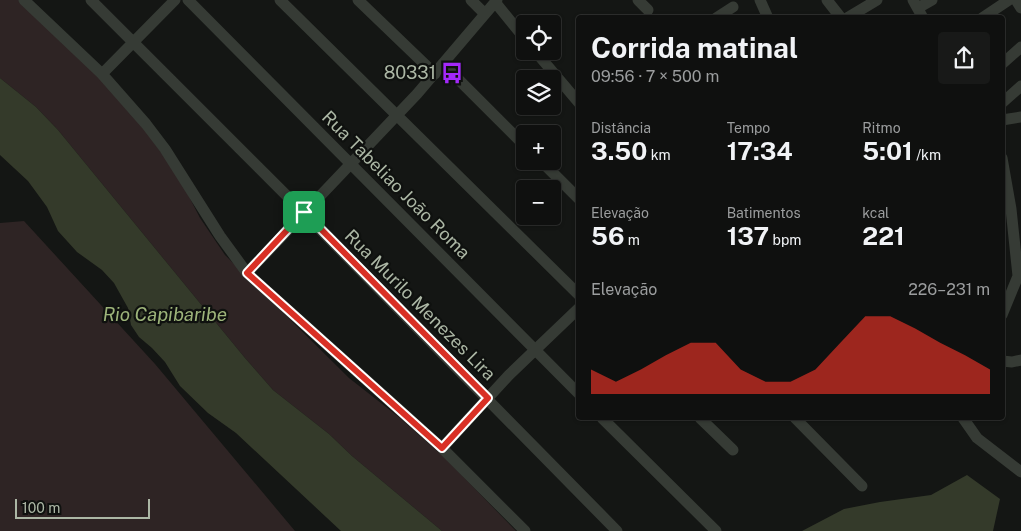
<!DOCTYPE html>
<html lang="pt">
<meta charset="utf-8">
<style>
body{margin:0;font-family:"Public Sans",sans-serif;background:#181918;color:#f1f3f6;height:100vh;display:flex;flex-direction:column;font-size:19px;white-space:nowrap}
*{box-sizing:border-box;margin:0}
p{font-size:16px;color:#9b9d9e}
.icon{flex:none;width:28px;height:28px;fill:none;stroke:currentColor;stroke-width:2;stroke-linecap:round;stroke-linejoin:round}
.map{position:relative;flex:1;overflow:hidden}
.details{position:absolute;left:576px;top:15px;width:429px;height:405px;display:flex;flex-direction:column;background:#0f100f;border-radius:5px;box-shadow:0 1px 4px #0004,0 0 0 1px #2f302f}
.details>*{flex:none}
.tools{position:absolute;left:516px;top:15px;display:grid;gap:10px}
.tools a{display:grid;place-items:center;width:45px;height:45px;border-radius:5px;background:#0f100f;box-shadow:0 1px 4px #0004,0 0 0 1px #2f302f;font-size:25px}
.scale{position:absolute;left:15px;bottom:12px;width:135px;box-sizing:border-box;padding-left:5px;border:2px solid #acb7a5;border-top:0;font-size:14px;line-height:18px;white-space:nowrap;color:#acb7a5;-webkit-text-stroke:4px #0f110f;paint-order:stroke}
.pin{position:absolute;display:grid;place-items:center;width:42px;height:42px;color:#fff;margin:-21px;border-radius:10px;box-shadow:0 2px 8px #0006}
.round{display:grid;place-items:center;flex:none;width:52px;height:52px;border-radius:5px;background:#181918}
.overview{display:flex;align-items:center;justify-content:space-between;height:85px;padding:0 15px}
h1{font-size:28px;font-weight:700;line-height:38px}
.stats{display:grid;grid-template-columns:repeat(3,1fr);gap:8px;height:85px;padding:5px 15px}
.stats div{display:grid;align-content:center}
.stats b{font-size:25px;font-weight:700}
.stats small{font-size:14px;font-weight:400}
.stats p{font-size:14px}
.chart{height:140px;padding:10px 15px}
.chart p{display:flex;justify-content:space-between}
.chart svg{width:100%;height:90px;margin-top:5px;fill:#d93025;opacity:.7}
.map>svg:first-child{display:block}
.green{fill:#2e2424}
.water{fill:#343a2a}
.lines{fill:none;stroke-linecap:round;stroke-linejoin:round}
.minor{stroke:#363b35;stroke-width:11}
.route-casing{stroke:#fff;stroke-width:10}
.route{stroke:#d93025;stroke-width:6}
.labels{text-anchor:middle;stroke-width:4.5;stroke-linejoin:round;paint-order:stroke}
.poi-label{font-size:18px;fill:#acb7a5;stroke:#0f110f;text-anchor:end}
.street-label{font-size:18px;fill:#acb7a5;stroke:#0f110f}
.water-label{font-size:19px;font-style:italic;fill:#9db47a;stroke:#0f110f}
</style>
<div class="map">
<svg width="1021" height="531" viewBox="0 0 1021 531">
<rect width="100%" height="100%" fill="#141614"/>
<path class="green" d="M0,0h19l94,86 66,91 21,41 25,37 124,123 51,40 44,39 72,74h-74l-90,-75 -23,-22 -56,-44 -28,-32 -187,-228 -22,-23 -36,-29z
M24,221l131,143 140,167h-295v-308z"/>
<path class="water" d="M0,78l36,29 22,23 187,228 28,32 56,44 23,22 90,75h-101l-105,-98 -28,-20 -28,-27 -15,-24 -13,-14 -13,-11 -8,-12 -3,-17 -14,-25 -12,-13 -25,-18 -19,-21 -11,-24 -19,-26 -28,-26z
M967,475l33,24 -7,32h-191l42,-22 36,-7 51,-7z"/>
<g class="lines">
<path class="minor" d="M24,0l78,74 44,50 19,25 55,87 27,37 195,175 83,83
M91,0l213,213 313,318
M188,0l391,394
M280,0l299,295
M358,0l77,74
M471,0l14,14
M638,0l10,10
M760,0l8,18
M827,0l14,18
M913,0l10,18
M1016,0l5,8
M495,2l30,37
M918,8l14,-8
M716,18l17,-11
M847,18l30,-18
M982,18l27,-18
M535,51l44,52
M443,64l82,82
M1002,64l19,-17
M102,74l73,-74
M1002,103l19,-17
M1002,120l19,-3
M1002,158l9,51 7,67 -16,39
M541,161l38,38
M247,273l170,-179 80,-94
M1002,361l10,1 9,-2
M602,418l114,113
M700,418l33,32
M795,418l67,68
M963,418l14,20 44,34
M442,448l67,-73 70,-67"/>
</g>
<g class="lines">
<g class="route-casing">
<path id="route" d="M304,212l184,186 -46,50 -195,-175z"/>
</g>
<use href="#route" class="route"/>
</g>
<defs>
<g id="bus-bare" transform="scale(1.725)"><path d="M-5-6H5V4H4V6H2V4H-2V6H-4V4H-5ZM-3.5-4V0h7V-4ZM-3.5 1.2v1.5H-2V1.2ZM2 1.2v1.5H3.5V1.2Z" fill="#a328fa" stroke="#0f110f" stroke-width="2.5" paint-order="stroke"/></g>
</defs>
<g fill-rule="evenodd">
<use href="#bus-bare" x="452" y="73"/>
</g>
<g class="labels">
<g class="poi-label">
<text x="436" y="79">80331</text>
</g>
<g class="street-label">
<text transform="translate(396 185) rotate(45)" y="6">Rua Tabeliao João Roma</text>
<text transform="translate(420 305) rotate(45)" y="6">Rua Murilo Menezes Lira</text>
</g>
<g class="water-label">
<text x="165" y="321">Rio Capibaribe</text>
</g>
</g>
</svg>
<div class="tools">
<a><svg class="icon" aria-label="locate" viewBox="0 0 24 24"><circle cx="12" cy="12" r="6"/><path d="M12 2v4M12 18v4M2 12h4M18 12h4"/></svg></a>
<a><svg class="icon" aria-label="layers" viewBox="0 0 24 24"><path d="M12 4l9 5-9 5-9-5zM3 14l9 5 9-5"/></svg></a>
<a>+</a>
<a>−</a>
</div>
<div class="scale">100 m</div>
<div class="pin" style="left:304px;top:212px;background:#1e9e55"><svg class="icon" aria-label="arrive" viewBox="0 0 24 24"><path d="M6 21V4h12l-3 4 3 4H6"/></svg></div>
<section class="details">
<div class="overview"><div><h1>Corrida matinal</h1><p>09:56 · 7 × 500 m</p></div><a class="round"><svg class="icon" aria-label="share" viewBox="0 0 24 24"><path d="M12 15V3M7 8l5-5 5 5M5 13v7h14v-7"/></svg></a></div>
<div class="stats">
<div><p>Distância</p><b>3.50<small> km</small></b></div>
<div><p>Tempo</p><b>17:34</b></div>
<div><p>Ritmo</p><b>5:01<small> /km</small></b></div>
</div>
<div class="stats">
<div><p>Elevação</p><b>56<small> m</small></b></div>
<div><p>Batimentos</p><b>137<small> bpm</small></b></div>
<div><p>kcal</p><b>221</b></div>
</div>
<div class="chart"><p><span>Elevação</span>226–231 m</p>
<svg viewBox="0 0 160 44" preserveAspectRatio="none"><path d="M0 44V32L10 38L20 32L30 25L40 19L50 19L60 32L70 38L80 38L90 32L100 19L110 6L120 6L130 12L140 19L150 25L160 32V44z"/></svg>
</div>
</section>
</div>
